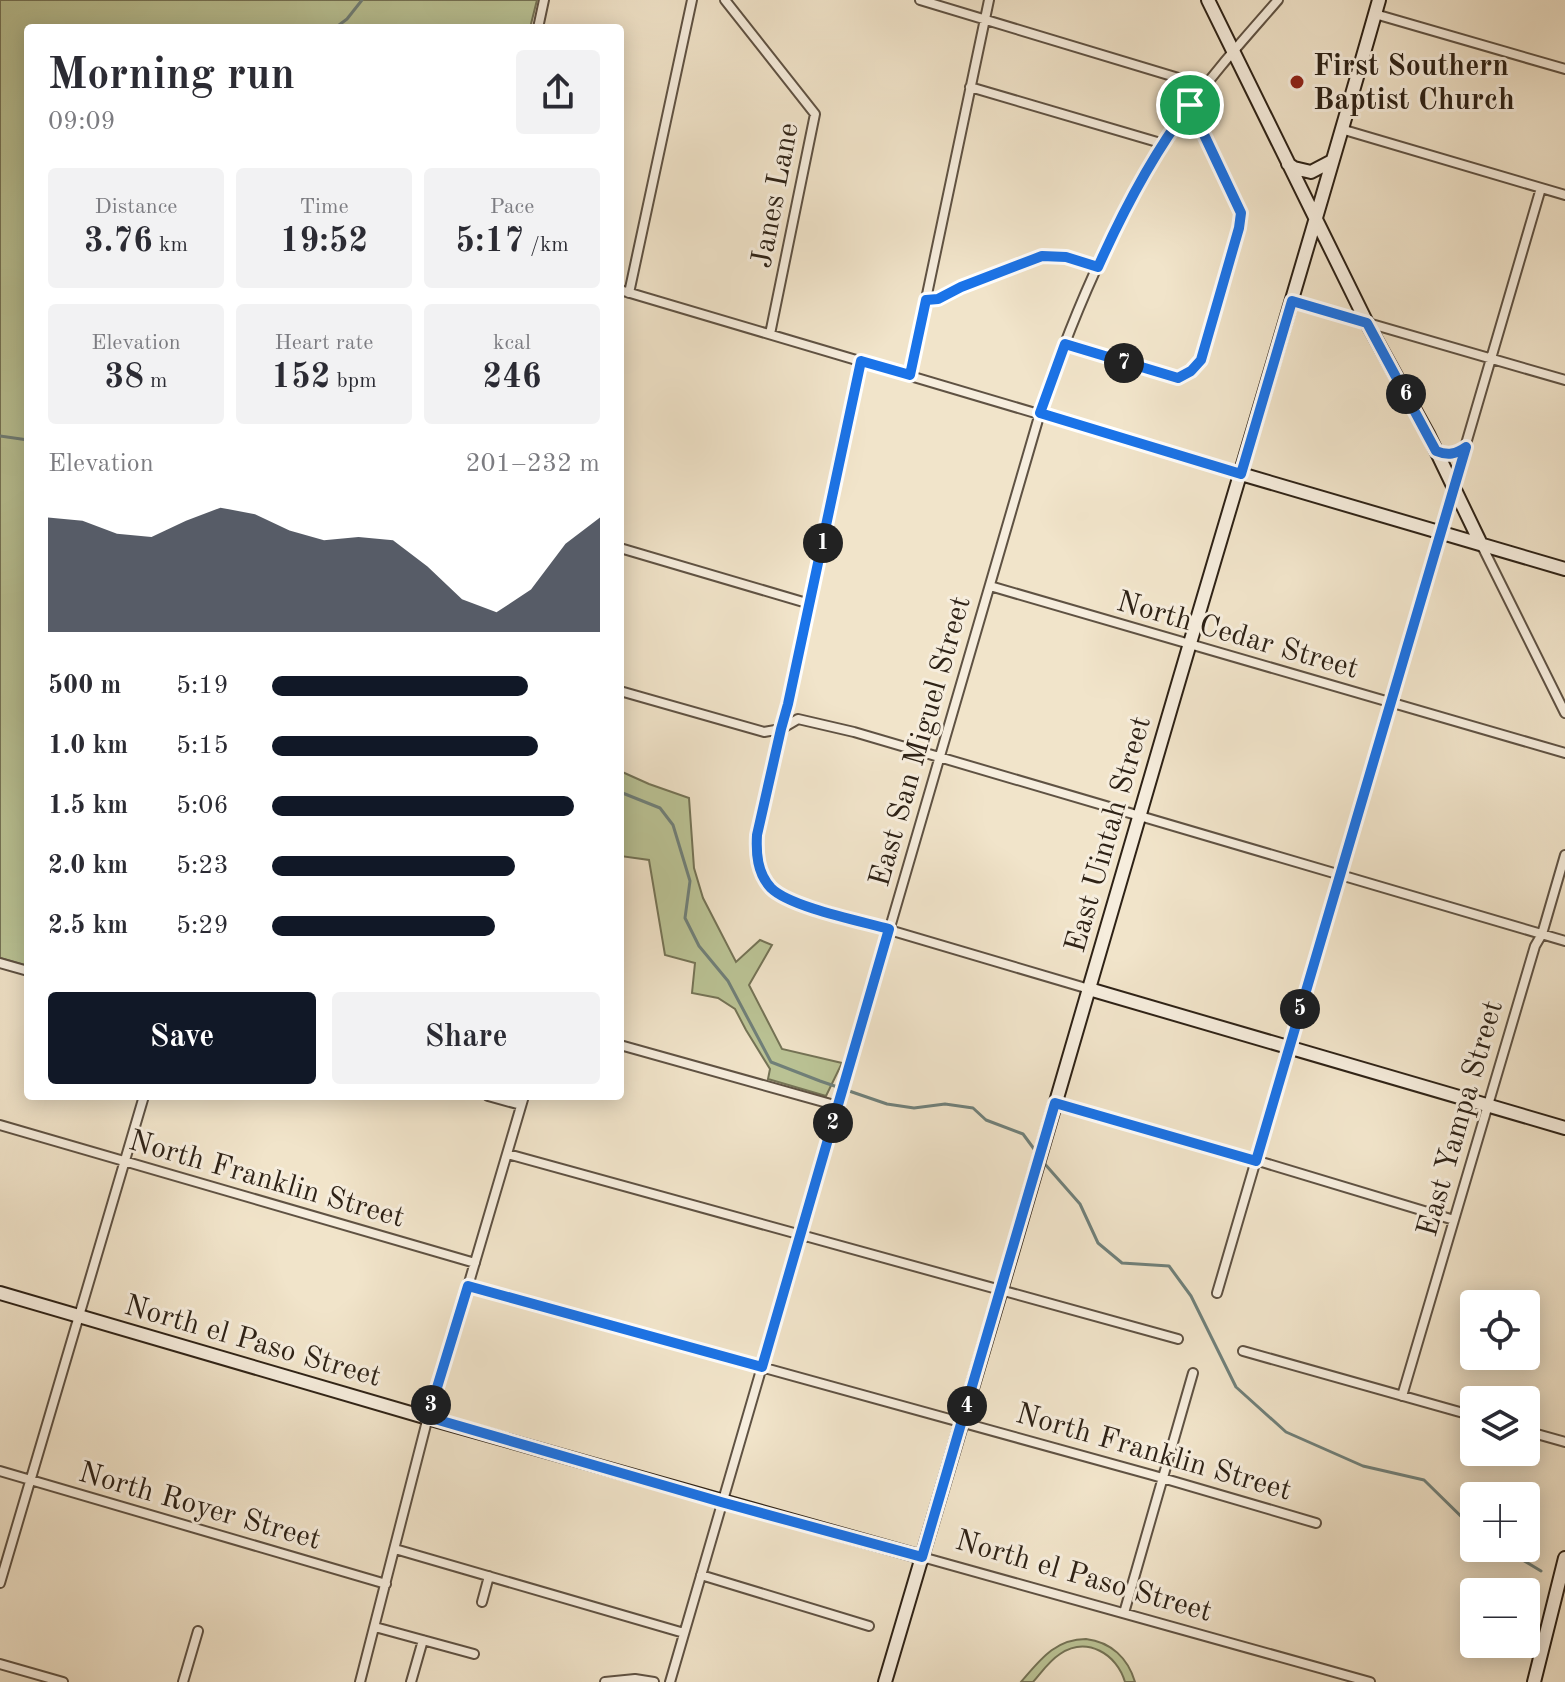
<!DOCTYPE html>
<meta charset="utf-8">
<style>
body{margin:0;font-family:"Old Standard TT",serif;background:#f2f2f3;color:#2b2b33;height:100vh;display:flex;flex-direction:column;font-size:30px;white-space:nowrap}
*{box-sizing:border-box;margin:0}
p{font-size:26px;color:#7c7c81}
.icon{flex:none;width:44px;height:44px;fill:none;stroke:currentColor;stroke-width:2;stroke-linecap:round;stroke-linejoin:round}
.map{position:relative;flex:1;overflow:hidden}
.sheet{position:absolute;left:24px;top:24px;width:600px;height:1076px;display:flex;flex-direction:column;background:#fff;border-radius:8px;box-shadow:0 4px 20px #0003}
.sheet>*{flex:none}
.tools{position:absolute;left:1460px;top:1290px;display:grid;gap:16px}
.tools a{display:grid;place-items:center;width:80px;height:80px;border-radius:8px;background:#fff;box-shadow:0 4px 20px #0003;font-size:40px}
.pin{position:absolute;display:grid;place-items:center;width:68px;height:68px;color:#fff;margin:-34px;border:4px solid #fff;border-radius:50%;box-shadow:0 2px 8px #0007}
.km{position:absolute;width:40px;height:40px;margin:-20px;border-radius:50%;background:#222;color:#fff;font-size:22px;line-height:40px;text-align:center}
.round{display:grid;place-items:center;flex:none;width:84px;height:84px;border-radius:8px;background:#f2f2f3}
.head{display:flex;align-items:center;justify-content:space-between;height:136px;padding:0 24px}
h1{font-size:44px;font-weight:600;line-height:60px}
.figures{display:grid;grid-template-columns:repeat(3,1fr);gap:12px;height:136px;padding:8px 24px}
.figures div{display:grid;align-content:center;border-radius:8px;background:#f2f2f3;text-align:center}
.figures b{font-size:34px;font-weight:600}
.figures small{font-size:22px;font-weight:400}
.figures p{font-size:22px}
.chart{height:224px;padding:16px 24px}
.chart p{display:flex;justify-content:space-between}
.chart svg{width:100%;height:144px;margin-top:8px;fill:#111827;opacity:.7}
.action{display:flex;gap:16px;margin-top:auto;padding:16px 24px}
.action a{flex:1;height:92px;border-radius:8px;background:#111827;color:#fff;font-size:32px;font-weight:600;line-height:92px;text-align:center}
.action a+a{background:#f2f2f3;color:#2b2b33}
ul{padding:0 24px;list-style:none;font-size:26px}
li{display:grid;grid-template-columns:128px 96px 1fr;align-items:center;height:60px}
li i{height:20px;border-radius:10px;background:#111827}
.map>svg:first-child{display:block}
.green{fill:#bbc496;stroke:#747356;stroke-width:2}
.lines{fill:none;stroke-linecap:round;stroke-linejoin:round}
.stream{stroke:#70807a;stroke-width:3}
.street-casing{stroke:#5f5243;stroke-width:12}
.secondary-casing{stroke:#2e2216;stroke-width:16}
.street{stroke:#f6eddd;stroke-width:8}
.secondary{stroke:#f6eddd;stroke-width:12}
.route-casing{stroke:#fff;stroke-width:16}
.route{stroke:#1a73e8;stroke-width:10}
.poi-dot{fill:#8f2418;stroke:#f6eddd;stroke-width:3}
.labels{text-anchor:middle;stroke-width:6;stroke-linejoin:round;paint-order:stroke}
.poi-label{font-size:30px;font-weight:bold;fill:#2e2216;stroke:#f6eddd;text-anchor:start}
.street-label{font-size:30px;fill:#2e2216;stroke:#f6eddd}
</style>
<div class="map">
<svg width="1565" height="1682" viewBox="0 0 1565 1682">
<rect width="100%" height="100%" fill="#f1e4ca"/>
<filter id="stains"><feTurbulence type="fractalNoise" baseFrequency=".0025" numOctaves="4"/><feColorMatrix values="0 0 0 0 .2 0 0 0 0 .09 0 0 0 0 .02 0 0 0 .5 -.17"/></filter>
<radialGradient id="worn" r=".72"><stop offset=".6" stop-color="#630" stop-opacity="0"/><stop offset="1" stop-color="#630" stop-opacity=".3"/></radialGradient>
<path class="green" d="M0,0h537l-7,28h-502v938l-28,-8z
M620,771l29,13 40,14 5,70 9,30 33,64 24,-22 12,5 -23,40 33,64 60,14 -16,33 -58,-17 2,-10 -24,-39 -11,-21 -17,-11 -26,-5 3,-30 -30,-8 -16,-95 -29,-4z
M1086,1639c25,3 42,19 49,43h-10c-8,-28 -38,-46 -65,-28 -11,7 -19,19 -27,28h-12c19,-22 34,-43 65,-43z"/>
<g class="lines">
<path class="stream" d="M335,28l12,-9 15,-19
M0,436l28,4
M620,792l40,16 13,17 17,56 -5,37 14,28 29,35 43,81 49,19 67,23 27,4 31,-4 28,4 13,12 37,14 14,19
M1044,1163l36,41 18,39 24,20 47,3 22,30 45,91 50,45 77,34 61,14 50,49
M1503,1548l38,23"/>
<g class="street-casing">
<path id="street" d="M725,0l90,114 -45,220
M920,0l285,86
M1375,14l190,55
M538,28l6,-28
M970,87l194,57
M1341,129l224,66
M620,290l621,184
M629,293l63,-293
M926,300l12,-1 23,-12 81,-31 24,1 32,10
M1292,301l273,79
M1065,344l106,33c13,2 23,-6 30,-17l38,-132 2,-15 -51,-108
M861,361l-73,343c-9,29 -15,59 -22,90 -5,23 -14,49 -7,72 6,20 21,29 39,37l291,86
M910,375l79,-375
M1437,451c11,5 19,3 28,-3
M1481,544l84,169
M620,548l190,56
M990,586l575,167
M620,691l144,41 17,-3 17,-10 56,13 711,209
M0,963l28,8
M620,1045l218,61
M488,1096l33,9
M1055,1103l210,60 189,57
M0,1125l475,138
M508,1154l670,185
M468,1286l684,189 164,48
M1217,1293l324,-1105
M1243,1351l231,65
M1402,1396l133,-450 7,-12 23,-79
M1526,1431l39,11
M0,1471l386,113
M395,1549l289,84
M922,1557l448,125
M701,1575l168,51
M0,1583l144,-487
M482,1602l7,-26
M1124,1613l69,-240
M375,1627l99,27
M0,1664l63,18
M183,1682l15,-51
M360,1682l68,-265 40,-131 56,-190
M411,1682l12,-42
M605,1682l30,-3 19,3
M670,1682l370,-1269c35,-105 80,-210 145,-300 28,-40 61,-76 93,-113"/>
</g>
<g class="secondary-casing">
<path id="secondary" d="M1208,0l159,323 61,111 53,110
M1288,164l6,4 17,4 21,-11
M1241,474l324,95
M1089,989l476,139
M0,1293l438,128 484,136
M885,1682c96,-321 189,-642 283,-964 70,-239 143,-478 211,-718
M1534,1682l31,-124"/>
</g>
<use href="#street" class="street"/>
<use href="#secondary" class="secondary"/>
</g>
<g class="lines">
<g class="route-casing">
<path id="route" d="M1190,105l51,108 -2,15 -38,132 -10,11 -13,7 -113,-34 -25,69 201,61 51,-173 75,22 69,128c12,5 20,3 30,-4l-210,714 -201,-58 -133,454 -201,-55 -293,-85 40,-131 294,81 127,-438c-29,-8 -99,-22 -118,-41 -14,-15 -15,-35 -14,-53l24,-106 7,-25 73,-343 49,14 16,-75 12,-1 23,-12 81,-31 24,1 32,10c25,-56 55,-113 92,-162z"/>
</g>
<use href="#route" class="route"/>
</g>
<circle class="poi-dot" cx="1297" cy="82" r="8"/>
<g class="labels">
<g class="poi-label">
<text x="1313" y="75">First Southern<tspan x="1313" dy="34">Baptist Church</tspan></text>
</g>
<g class="street-label">
<text transform="translate(774 195) rotate(-79)" y="10">Janes Lane</text>
<text transform="translate(1238 634) rotate(16)" y="10">North Cedar Street</text>
<text transform="translate(919 741) rotate(-74)" y="10">East San Miguel Street</text>
<text transform="translate(1107 834) rotate(-74)" y="10">East Uintah Street</text>
<text transform="translate(1459 1118) rotate(-74)" y="10">East Yampa Street</text>
<text transform="translate(267 1178) rotate(16)" y="10">North Franklin Street</text>
<text transform="translate(253 1340) rotate(16)" y="10">North el Paso Street</text>
<text transform="translate(1154 1451) rotate(16)" y="10">North Franklin Street</text>
<text transform="translate(200 1505) rotate(16)" y="10">North Royer Street</text>
<text transform="translate(1084 1575) rotate(16)" y="10">North el Paso Street</text>
</g>
</g>
<rect width="100%" height="100%" filter="url(#stains)"/>
<rect width="100%" height="100%" fill="url(#worn)"/>
</svg>
<div class="tools">
<a><svg class="icon" aria-label="locate" viewBox="0 0 24 24"><circle cx="12" cy="12" r="6"/><path d="M12 2v4M12 18v4M2 12h4M18 12h4"/></svg></a>
<a><svg class="icon" aria-label="layers" viewBox="0 0 24 24"><path d="M12 4l9 5-9 5-9-5zM3 14l9 5 9-5"/></svg></a>
<a>+</a>
<a>−</a>
</div>
<div class="pin" style="left:1190px;top:105px;background:#1e9e55"><svg class="icon" aria-label="arrive" viewBox="0 0 24 24"><path d="M6 21V4h12l-3 4 3 4H6"/></svg></div>
<b class="km" style="left:823px;top:543px">1</b>
<b class="km" style="left:833px;top:1123px">2</b>
<b class="km" style="left:431px;top:1405px">3</b>
<b class="km" style="left:967px;top:1406px">4</b>
<b class="km" style="left:1300px;top:1009px">5</b>
<b class="km" style="left:1406px;top:394px">6</b>
<b class="km" style="left:1124px;top:363px">7</b>
<section class="sheet">
<div class="head"><div><h1>Morning run</h1><p>09:09</p></div><a class="round"><svg class="icon" aria-label="share" viewBox="0 0 24 24"><path d="M12 15V3M7 8l5-5 5 5M5 13v7h14v-7"/></svg></a></div>
<div class="figures">
<div><p>Distance</p><b>3.76<small> km</small></b></div>
<div><p>Time</p><b>19:52</b></div>
<div><p>Pace</p><b>5:17<small> /km</small></b></div>
</div>
<div class="figures">
<div><p>Elevation</p><b>38<small> m</small></b></div>
<div><p>Heart rate</p><b>152<small> bpm</small></b></div>
<div><p>kcal</p><b>246</b></div>
</div>
<div class="chart"><p><span>Elevation</span>201–232 m</p>
<svg viewBox="0 0 160 44" preserveAspectRatio="none"><path d="M0 44V9L10 10L20 14L30 15L40 10L50 6L60 8L70 13L80 16L90 15L100 16L110 24L120 34L130 38L140 31L150 17L160 9V44z"/></svg>
</div>
<ul>
<li><b>500 m</b>5:19<i style="width:78%"></i></li>
<li><b>1.0 km</b>5:15<i style="width:81%"></i></li>
<li><b>1.5 km</b>5:06<i style="width:92%"></i></li>
<li><b>2.0 km</b>5:23<i style="width:74%"></i></li>
<li><b>2.5 km</b>5:29<i style="width:68%"></i></li>
</ul>
<div class="action"><a>Save</a><a>Share</a></div>
</section>
</div>
